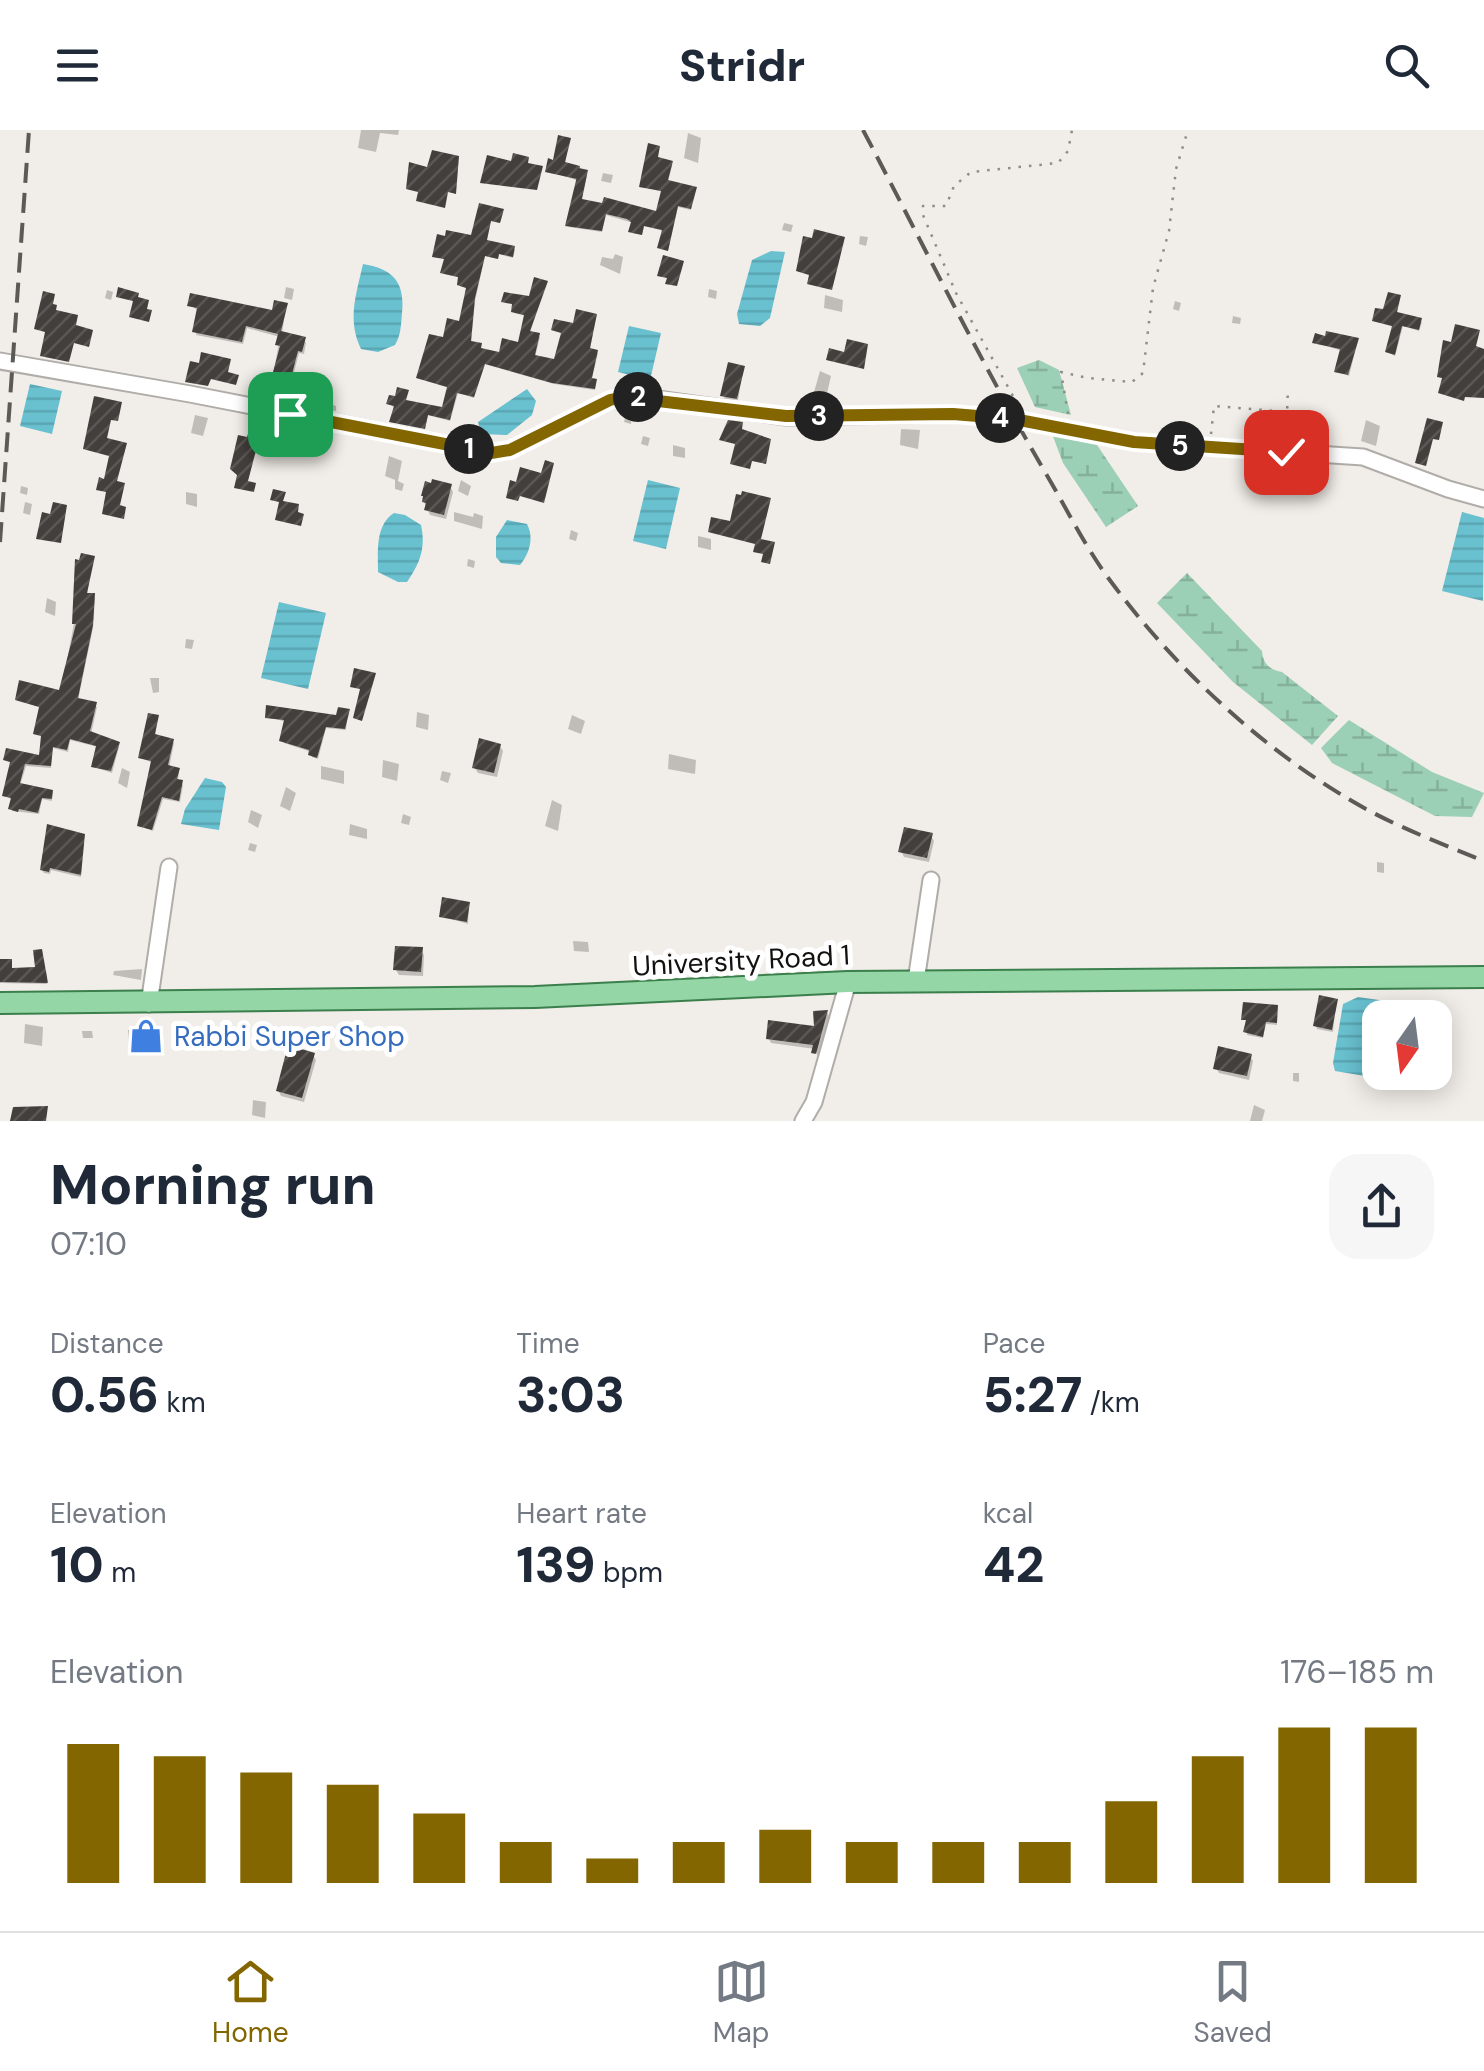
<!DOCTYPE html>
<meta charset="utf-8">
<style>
body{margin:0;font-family:"DM Sans",sans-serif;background:#f6f6f7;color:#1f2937;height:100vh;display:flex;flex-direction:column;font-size:38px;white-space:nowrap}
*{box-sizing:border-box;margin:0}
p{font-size:32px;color:#747a83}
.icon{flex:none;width:55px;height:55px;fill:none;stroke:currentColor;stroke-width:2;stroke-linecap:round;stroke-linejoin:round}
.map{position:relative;height:991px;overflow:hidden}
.details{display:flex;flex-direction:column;background:#fff;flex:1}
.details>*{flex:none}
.needle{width:65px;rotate:194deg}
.controls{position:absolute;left:1362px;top:870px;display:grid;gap:20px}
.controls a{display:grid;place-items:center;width:90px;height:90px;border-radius:20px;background:#fff;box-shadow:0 5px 25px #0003;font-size:50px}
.pin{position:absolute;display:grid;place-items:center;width:85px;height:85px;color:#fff;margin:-42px;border-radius:20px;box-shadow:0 5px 15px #0006}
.km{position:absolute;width:50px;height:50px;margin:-25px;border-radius:50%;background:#222;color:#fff;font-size:28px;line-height:50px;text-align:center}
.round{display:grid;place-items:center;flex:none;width:105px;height:105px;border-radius:30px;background:#f6f6f7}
.overview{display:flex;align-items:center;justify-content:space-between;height:170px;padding:0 50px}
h1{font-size:55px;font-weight:800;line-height:75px}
.metrics{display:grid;grid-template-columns:repeat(3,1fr);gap:15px;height:170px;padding:10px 50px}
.metrics div{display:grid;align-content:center}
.metrics b{font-size:50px;font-weight:800}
.metrics small{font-size:28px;font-weight:400}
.metrics p{font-size:28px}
.chart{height:280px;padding:20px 50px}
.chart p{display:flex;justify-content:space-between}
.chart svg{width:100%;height:180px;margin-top:10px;stroke:#836600;stroke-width:6}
header{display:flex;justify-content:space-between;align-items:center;height:130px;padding:0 50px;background:#fff;font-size:45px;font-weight:800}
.tab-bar{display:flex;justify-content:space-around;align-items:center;height:140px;border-top:2px solid #e0e1e3;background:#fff;font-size:28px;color:#747a83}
.tab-bar a{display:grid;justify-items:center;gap:5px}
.tab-bar .current{color:#836600}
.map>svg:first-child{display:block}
.wetland{fill:url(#wetland-marsh)}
.water{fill:url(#water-rules)}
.shadow{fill:#0003}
.building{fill:url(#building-hatch)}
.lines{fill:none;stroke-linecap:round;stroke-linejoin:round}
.minor-casing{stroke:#b0aca8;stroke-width:19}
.major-casing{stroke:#3a7f4c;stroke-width:24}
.path{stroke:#8f8c89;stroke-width:2.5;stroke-dasharray:2.5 8;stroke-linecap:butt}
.minor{stroke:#fff;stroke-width:15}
.major{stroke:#95d6a7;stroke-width:20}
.rail{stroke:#5c5a57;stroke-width:4;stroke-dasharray:20 10;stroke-linecap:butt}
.route-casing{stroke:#fff;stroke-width:20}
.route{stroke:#836600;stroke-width:12}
.labels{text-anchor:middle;stroke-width:10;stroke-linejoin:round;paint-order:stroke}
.street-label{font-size:28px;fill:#141211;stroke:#fff}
.shop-label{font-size:28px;fill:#366cbe;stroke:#fff;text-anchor:start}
</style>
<header><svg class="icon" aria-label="menu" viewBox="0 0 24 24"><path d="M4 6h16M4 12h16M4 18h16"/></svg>Stridr<svg class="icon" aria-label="search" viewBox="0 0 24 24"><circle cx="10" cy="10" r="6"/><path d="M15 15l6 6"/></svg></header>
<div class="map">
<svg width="1484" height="991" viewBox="0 0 1484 991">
<defs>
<pattern id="wetland-marsh" width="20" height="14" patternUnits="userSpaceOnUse" patternTransform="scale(2.5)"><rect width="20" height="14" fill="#9bcfb6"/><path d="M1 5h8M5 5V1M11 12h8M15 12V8" fill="none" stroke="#85b19b"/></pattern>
<pattern id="water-rules" width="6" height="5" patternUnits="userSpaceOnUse" patternTransform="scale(2.5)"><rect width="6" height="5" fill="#69c1d0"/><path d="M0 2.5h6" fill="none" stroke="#5aa5b2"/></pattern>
<pattern id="building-hatch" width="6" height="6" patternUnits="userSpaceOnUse" patternTransform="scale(2.5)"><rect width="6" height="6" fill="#433f3c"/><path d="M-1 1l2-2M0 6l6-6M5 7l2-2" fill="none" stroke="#5a5755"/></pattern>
</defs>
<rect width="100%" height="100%" fill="#f1ede8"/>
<path class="wetland" d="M1039,230l20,10 12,45 -36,-8 -18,-39z
M1051,301l44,11 43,64 -32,21 -43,-64z
M1187,443l75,78c1,13 8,19 20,21l56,44 -26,29 -79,-63 -76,-79z
M1349,590l83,52 52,21 -12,24 -37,-1 -103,-53 -11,-15z"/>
<path class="water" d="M771,121l14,1 -15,66 -10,8 -21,-2 -2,-10 15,-54z
M363,134c31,5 42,19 39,49 -1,12 -1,22 -7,32l-17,7 -17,-3c-14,-29 -5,-54 2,-85z
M629,196l32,7 -11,47 -32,-8z
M30,254l32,7 -10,43 -32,-8z
M527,259l9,12 -4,14 -25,20 -26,-1 -3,-12z
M648,350l32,8 -14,61 -33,-8z
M1462,382l22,6 -1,83 -41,-10z
M394,383l11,2 16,10c5,23 -1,38 -14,57h-9l-20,-10c0,-20 -3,-47 16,-59z
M507,390l20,4c7,13 3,29 -7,41l-19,-2 -5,-6v-20z
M279,472l47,11 -18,76 -47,-11z
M205,648l17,4 4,5 -7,43 -38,-6 4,-15z
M1358,867l63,9 -2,11 -39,1v54l20,2 -23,4 -42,-7 -2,-8 10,-59z"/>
<path class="shadow" d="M361,0h38l-1,5 -18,-2 -4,19 -18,-4z
M688,3l13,5 -3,25 -14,-5z
M569,10l-4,25 22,9 -6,27 77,13 5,-22 -21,-6 16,-38 -1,12 15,5 -4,17 27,7 -4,21 -13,-3 -10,44 -8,-3 4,-17 -20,-5 -2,9 -10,-2 1,-10 -27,-8 -4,17 -33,-5 10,-46 -31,-10z
M603,43l10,2 -2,8 -10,-2z
M481,76l22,7 -3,10 -9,-2 -5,21 29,8 -2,8 -14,-4 -1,5 -13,-3 -10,45 -4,42 9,7 21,5 19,-10 6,-29 -12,-3 1,-8 -11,-4 27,-3 15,-15 -16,50 10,4 -5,20 21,5 7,-29 -9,-3 21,-4 21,-10 -6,34 8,3 -7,28 5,2 -1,7 -41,-6 -69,-20 -11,34 -16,-5 -8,28 -22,-6 -3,14 -36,-25 18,-12 -1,10 38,8 5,-22 -30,-10 26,-38 16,-16 8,-36 -9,-2 1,-8 -17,-4 2,-14 -12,-4 39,-18z
M784,93l9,2 -2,7 -9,-2z
M860,106l8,1 -2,9 -7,-2z
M615,124l8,3 -3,17 -20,-9 2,-8 11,2z
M286,157l8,2 -2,11 -8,-2z
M709,159l8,2 -1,8 -8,-2z
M107,160l6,2 -2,8 -6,-2z
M825,165l18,5 -1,12 -18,-4z
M1399,167l-2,17 25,8 -3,9 -16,-5 -8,30 -7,-4 6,-25 -19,-6z
M1175,171l6,2 -2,8 -6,-2z
M190,175l84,8 12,-8 -4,29 22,5 2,4 -2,11 -5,-1 -13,50 -17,-6 11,-60 -33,-9 -4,16 -47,-9 3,-24z
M1233,186l8,2 -1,6 -8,-1z
M1358,210l-9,36 -12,-5 5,-20 -28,-9z
M743,238l-5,33 -13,-2 -2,-3z
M820,241l11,5 -5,22 -12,-6z
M322,271l14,5v5l-15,-3z
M626,284l6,2 -1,8 -7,-2z
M195,285l13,3 -5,18 -12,-3z
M1366,290l14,6 -4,20 -15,-5z
M901,299l19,1 -2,19 -18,-4z
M643,306l7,2 -2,8 -7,-2z
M673,315l12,3v10l-12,-2z
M389,326l13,5 -4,20 6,3 -2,7 -7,-2v-9l-10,-4z
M461,350l10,6 -3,10 -10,-5z
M21,356l7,2 -1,7 -7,-2z
M450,356l3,6 -7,27 -16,-4 -6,-13z
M186,362l11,2v13l-11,-3z
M25,372l7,2 -2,11 -7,-2z
M454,382l19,5 1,-4 9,3 -1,13 -28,-8z
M571,400l7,3 -2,8 -7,-2z
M698,406l13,3v11l-13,-3z
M93,428l-6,37 8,3 -2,30 -15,72 19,7 -6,27 28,13 -7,26 -18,-6 4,-20 -28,-7 -2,12 -15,-4 -2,20 -25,-2 -6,20 32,6v9l-10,-2 -3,15 -27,-3 1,-11 -8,-4 7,-33 -6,-3 35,-2 2,-21 -8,-4 7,-25 -24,-8 43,-7 13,-70z
M468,429l7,2 -1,7 -7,-2z
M47,468l9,4 -1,14 -10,-4z
M186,509l8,1 -2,9 -7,-1z
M150,548h9v14l-6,1z
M348,582l-2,18 -20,-2 -8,31 -6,-2 -1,-5 -27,-9 3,-21 -20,-5 71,1z
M417,582l12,3 -1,15 -12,-3z
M572,585l13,6 -4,13 -13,-5z
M157,588l-2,19 19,6 -5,25 10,2 -1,12 5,3 -3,17 -17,-3 -10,32 -13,-5 13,-63 -12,-5z
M500,616l3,5 -6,26 -19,-4 -3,-5z
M669,624l27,6 -1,14 -27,-5z
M383,630l16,4 -2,17 -15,-4z
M321,636l23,5v13l-23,-5z
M122,638l8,4 -3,16 -9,-5z
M442,641l9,2 -3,10 -8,-3z
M286,657l10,6 -6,18 -10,-5z
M552,670l10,5 -4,26 -13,-5z
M251,680l11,5 -4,13 -10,-6z
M403,684l8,3 -2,8 -8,-2z
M350,694l17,5v10l-18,-4z
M83,706l-2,41 -30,-7 -1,4 -6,-1 -2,-3z
M931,706l3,5 -5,21 -25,-5 -3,-6z
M250,713l7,2 -2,7 -7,-2z
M1377,732l7,1v10l-7,-1z
M469,774l-1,20 -27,-8z
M573,811l15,1 1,10 -15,-1z
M421,820l3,5 -1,21 -24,-1 -3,-5z
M0,831l12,9h34l1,14 -47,-1z
M142,839l-1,11 -28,-5 1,-4z
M1336,871l-3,31 -16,-3 -1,-3z
M1277,877v18l-11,-1 -3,14 -16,-3 1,-13 -4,-3z
M827,882l2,4 -11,41 -3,-8 -44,-6 -2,-4 48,-10z
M25,894l18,3 -1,19 -18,-3z
M128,900l32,3 1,13 -32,-2z
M82,901h10l1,7h-10z
M313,925l3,5 -12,42 -23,-6 -3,-6z
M1250,926l3,5 -4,19 -30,-7 -3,-5z
M1293,943h6v9l-6,-1z
M253,970l13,2 -1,16 -13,-3z
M1254,975l11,5 -3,11h-12z"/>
<path class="building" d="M558,5l13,3 -6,24 15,4 -3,13 -32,-7 3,-14 5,2z
M648,13l12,3 -2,11 15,4 -5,19 29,7 -6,22 -13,-3 -10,45 -11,-3 5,-18 -18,-4 -2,9 -14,-3 3,-10 -4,-3 -21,-5 -4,17 -37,-5 14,-58 9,2 -6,29 20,4 2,-6 52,14 5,-20 -22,-4z
M432,20l27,6 -3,38 -8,-2 -3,16 -29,-7 2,-9 -12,-3 3,-27 18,5z
M513,23l16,4 -1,6 15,3 -6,24 -57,-7 7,-28 24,6z
M479,73l25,6 -4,14 -9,-2 -4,19 28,6 -2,11 -14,-3 -1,5 -13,-3 -10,42 -4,43 11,2 -1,5 18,4 3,-14 16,4 6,-27 -13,-3 1,-8 -11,-2 3,-10 25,4 5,-19 14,4 -18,50 10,2 -5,22 19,4 7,-26 -10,-3 3,-11 19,4 3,-14 21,5 -7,34 8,2 -6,28 5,1 -2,10 -43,-6 -67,-19 -11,33 -17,-4 -7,27 -22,-5 -3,14 -36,-7 5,-16 -8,-2 3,-9 6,1 2,-9 12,3 -3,10 36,7 5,-20 -31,-9 13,-44 14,3 4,-19 12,3 7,-33 -9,-3 1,-8 -18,-4 4,-14 -12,-2 5,-23 8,2 1,-6 25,5z
M814,99l31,8 -13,53 -25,-6 2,-9 -13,-4 7,-35 9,2z
M663,125l21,6 -7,25 -12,-2 2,-6 -10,-2z
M118,157l21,6 -1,4 11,3 -2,9 5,1 -3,12 -20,-5 4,-16 -17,-4z
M43,161l12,3 -2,10 4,1 -1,5 22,5 -2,10 17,5 -4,17 -15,-4 -5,19 -29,-6 5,-24 -11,-3z
M1388,162l13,3 -4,17 25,6 -3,12 -17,-4 -7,29 -10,-3 7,-26 -20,-5 3,-13 8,1z
M190,163l82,17 2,-10 14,3 -7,28 25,6 -4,15 -4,-1 -13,50 -19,-3 14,-52 -5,-1 3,-11 -32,-8 -4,16 -50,-10 5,-24 -10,-2z
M1455,194l25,6 -4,16 8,3v49l-19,-1 -1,4 -26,-8 4,-15 -5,-1 6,-37 8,2z
M1326,201l33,7 -11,37 -14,-3 6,-23 -28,-6 3,-10 10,3z
M847,209l21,5 -4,25 -38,-9 3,-12 15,4z
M201,222l30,7 -3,13 11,3 -3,10 -25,-6 -3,7 -23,-4 5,-21 9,2z
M728,232l17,4 -8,33 -17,-3z
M94,266l28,6 -4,19 -7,-1 -4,18 20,5 -10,38 8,2 -5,22 6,2 -2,12 -22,-5 4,-22 -10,-2 3,-13 5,2 5,-23 -26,-7z
M253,288l11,2 -16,61 8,2 -2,9 -20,-4 3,-13 -7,-6 8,-34 9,2z
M1427,288l16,4 -4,18 -6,-1 -7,27 -11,-3z
M728,290l15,2 -1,7 29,10 -5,25 -14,-3 -2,8 -20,-5 5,-20 -16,-4z
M545,330l9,3 -10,40 -24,-7 -2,5 -12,-3 4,-18 6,2 4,-15 21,6z
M432,349l20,5 -8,31 -20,-5 2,-7 -4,-1 1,-6h-2l4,-15 6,2z
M273,359l13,3 -3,9 16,3 -1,8 6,2 -3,12 -26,-6 4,-18 -9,-2z
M742,361l29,7 -10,41 14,3 -5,22 -9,-2 2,-8 -10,-2 2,-8 -47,-12 3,-15 19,4 6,-27 5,1z
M53,372l14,3 -6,38 -25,-4 6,-27 8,2z
M81,423l14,3 -8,37h8l-2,32 -15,73 19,4 -7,29 30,11 -9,29 -20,-4 5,-21 -26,-7 -3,11 -14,-3 -2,19 -26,-2 -5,19 33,7 -1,9 -10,-1 -4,15 -19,-4 -1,3 -10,-3 3,-11 -9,-2 8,-34 -7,-2 3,-12 33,7 2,-19 -8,-2 6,-27 -24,-7 4,-20 40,10 17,-66h-4l3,-65 4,1z
M354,538l22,5 -14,48 -9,-3 7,-29 -10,-2z
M266,575l70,10 2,-8 12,2 -5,20 -19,-2 -9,31 -9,-3 1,-5 -30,-9 5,-21 -19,-2z
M148,583l11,2 -4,19 19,5 -6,26 12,3 -3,11 6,1 -4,21 -17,-4 -10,33 -15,-4 14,-65 -13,-3z
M479,608l22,6 -7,29 -22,-5z
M47,694l38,10 -4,41 -31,-7 -1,4 -9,-2z
M904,697l29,6 -6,25 -29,-6z
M442,767l28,5 -3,20 -28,-5z
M395,816l28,1 -2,25 -28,-2z
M42,819l6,34 -48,-1v-23h12v9l23,-1 -2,-17z
M1319,865l19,4 -6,31 -19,-4z
M1243,872l35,3 -1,18 -11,-1 -3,15 -20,-5 3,-12h-5z
M828,880l-12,44 -5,-1 2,-8 -47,-6 2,-19 46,6 -1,-15z
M288,915l27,8 -13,45 -26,-7z
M1218,916l34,8 -5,22 -34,-7z
M48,976l-2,15h-36l3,-14z"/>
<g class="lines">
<g class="minor-casing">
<path id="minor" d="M0,231l190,33 301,59 19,-3 100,-50 33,-3 143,20 167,-3 61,5 120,23 229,15 85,32 36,10
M916,851l15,-101
M149,874l20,-137
M803,991l11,-19 34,-120"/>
</g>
<g class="major-casing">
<path id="major" d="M0,873l535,-6 313,-15 636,-5"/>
</g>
<path class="path" d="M1018,275l-62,-112 -33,-78v-9h23l8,-20 17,-14 87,-9 10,-12 4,-21
M1068,284l-7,-42 27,6 44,4 11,-9 10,-85 16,-57 7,-62 12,-39
M1211,304l3,-28 74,6
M1286,310l2,-52"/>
<use href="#minor" class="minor"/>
<use href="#major" class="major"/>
<path class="rail" d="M863,0c60,114 117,231 182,342 22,37 41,77 67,111 63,85 149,165 240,218 42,25 88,42 132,60
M0,412l29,-412"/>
</g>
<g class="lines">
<g class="route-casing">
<path id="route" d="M290,284l201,39 19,-3 100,-50 14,-3 162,19 167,-2 61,5 120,23 152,10"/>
</g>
<use href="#route" class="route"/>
</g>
<defs>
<g id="shop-bare" transform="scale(2.7)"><path d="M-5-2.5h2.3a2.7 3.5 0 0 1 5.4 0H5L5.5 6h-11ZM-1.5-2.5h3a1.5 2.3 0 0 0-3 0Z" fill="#3f7fe0" stroke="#fff" stroke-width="2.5" paint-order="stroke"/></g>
</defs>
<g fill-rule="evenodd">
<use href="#shop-bare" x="146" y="906"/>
</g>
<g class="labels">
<g class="street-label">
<text transform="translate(741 830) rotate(-3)" y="10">University Road 1</text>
</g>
<g class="shop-label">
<text x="174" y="916">Rabbi Super Shop</text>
</g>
</g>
</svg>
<div class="controls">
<a><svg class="needle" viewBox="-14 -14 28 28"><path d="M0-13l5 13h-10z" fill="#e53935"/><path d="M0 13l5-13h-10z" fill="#747a83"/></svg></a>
</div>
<div class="pin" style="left:290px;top:284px;background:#1e9e55"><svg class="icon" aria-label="arrive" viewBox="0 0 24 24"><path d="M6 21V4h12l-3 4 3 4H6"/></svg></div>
<div class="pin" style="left:1286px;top:322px;background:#d93025"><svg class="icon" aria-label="check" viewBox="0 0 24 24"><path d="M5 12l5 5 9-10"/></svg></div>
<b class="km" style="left:469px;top:319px">1</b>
<b class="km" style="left:638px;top:267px">2</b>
<b class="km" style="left:819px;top:286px">3</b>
<b class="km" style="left:1000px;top:288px">4</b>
<b class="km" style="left:1180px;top:316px">5</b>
</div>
<section class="details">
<div class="overview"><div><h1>Morning run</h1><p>07:10</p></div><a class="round"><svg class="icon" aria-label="share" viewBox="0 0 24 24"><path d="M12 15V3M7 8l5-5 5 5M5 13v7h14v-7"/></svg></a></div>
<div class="metrics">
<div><p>Distance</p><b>0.56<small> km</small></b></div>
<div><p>Time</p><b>3:03</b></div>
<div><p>Pace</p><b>5:27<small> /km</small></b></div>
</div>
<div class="metrics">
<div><p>Elevation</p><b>10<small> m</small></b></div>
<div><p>Heart rate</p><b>139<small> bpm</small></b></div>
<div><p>kcal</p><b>42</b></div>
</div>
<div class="chart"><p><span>Elevation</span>176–185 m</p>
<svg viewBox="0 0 160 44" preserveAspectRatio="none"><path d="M5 44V10M15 44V13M25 44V17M35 44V20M45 44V27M55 44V34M65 44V38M75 44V34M85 44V31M95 44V34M105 44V34M115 44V34M125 44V24M135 44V13M145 44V6M155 44V6"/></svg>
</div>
</section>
<nav class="tab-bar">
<a class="current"><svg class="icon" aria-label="home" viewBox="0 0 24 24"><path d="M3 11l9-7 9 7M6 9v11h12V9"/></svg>Home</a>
<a><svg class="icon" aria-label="map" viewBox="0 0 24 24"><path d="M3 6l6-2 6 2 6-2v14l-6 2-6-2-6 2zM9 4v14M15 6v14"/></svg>Map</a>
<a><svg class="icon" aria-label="saved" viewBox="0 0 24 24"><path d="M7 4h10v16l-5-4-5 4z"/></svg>Saved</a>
</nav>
